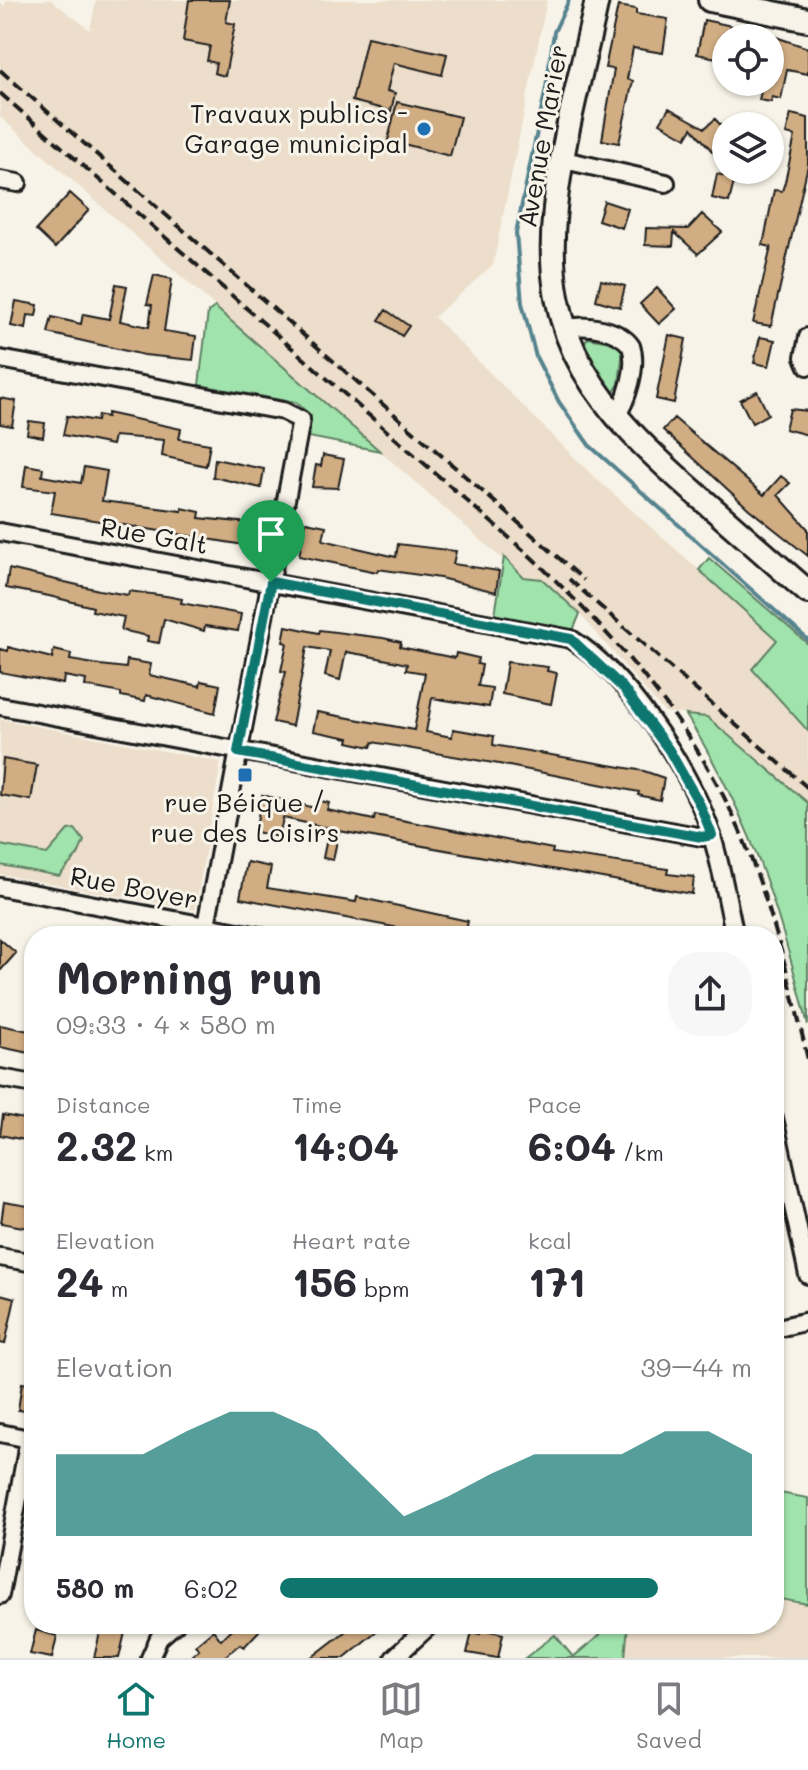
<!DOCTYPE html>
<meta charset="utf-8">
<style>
body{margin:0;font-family:Mali,sans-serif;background:#f7f7f7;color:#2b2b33;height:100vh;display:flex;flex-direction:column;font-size:30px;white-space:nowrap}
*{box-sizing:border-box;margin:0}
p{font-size:26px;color:#7c7c81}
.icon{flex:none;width:44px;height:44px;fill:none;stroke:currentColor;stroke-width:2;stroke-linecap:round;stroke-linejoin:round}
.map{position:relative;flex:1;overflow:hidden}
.panel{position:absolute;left:24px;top:926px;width:760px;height:708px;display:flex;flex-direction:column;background:#fff;border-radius:32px;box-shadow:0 2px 6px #0004}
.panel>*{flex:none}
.controls{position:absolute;left:712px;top:24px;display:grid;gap:16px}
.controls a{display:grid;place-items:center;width:72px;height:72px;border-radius:50%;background:#fff;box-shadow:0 2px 6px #0004;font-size:40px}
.pin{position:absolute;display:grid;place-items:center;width:68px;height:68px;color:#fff;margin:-82px -34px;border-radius:50% 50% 50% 0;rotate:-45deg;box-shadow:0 0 8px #0007}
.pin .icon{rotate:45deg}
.round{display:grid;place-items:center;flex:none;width:84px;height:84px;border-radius:32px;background:#f7f7f7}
.headline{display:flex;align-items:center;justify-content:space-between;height:136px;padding:0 32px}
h1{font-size:44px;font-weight:800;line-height:60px}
.metrics{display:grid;grid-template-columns:repeat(3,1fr);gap:12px;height:136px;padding:8px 32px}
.metrics div{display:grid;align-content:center}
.metrics b{font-size:40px;font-weight:800}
.metrics small{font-size:22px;font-weight:400}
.metrics p{font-size:22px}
.chart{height:224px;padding:16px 32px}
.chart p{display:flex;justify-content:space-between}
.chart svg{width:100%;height:144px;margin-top:8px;fill:#0f766e;opacity:.7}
ul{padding:0 32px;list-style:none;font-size:26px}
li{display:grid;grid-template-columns:128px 96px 1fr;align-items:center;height:60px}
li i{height:20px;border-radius:10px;background:#0f766e}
.tabs{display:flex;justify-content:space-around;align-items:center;height:112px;border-top:2px solid #e1e1e2;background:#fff;font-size:22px;color:#7c7c81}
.tabs a{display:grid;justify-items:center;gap:4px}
.tabs .selected{color:#0f766e}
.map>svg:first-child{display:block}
.built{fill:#ecdeca}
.green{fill:#a1e3ac;stroke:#5e8064;stroke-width:2}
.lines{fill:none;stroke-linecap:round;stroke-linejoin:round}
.stream{stroke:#55838e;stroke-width:4}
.building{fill:#d1ad83;stroke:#1c1c1c;stroke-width:2}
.minor-casing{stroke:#1c1c1c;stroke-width:22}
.tertiary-casing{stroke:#1c1c1c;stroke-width:28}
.minor{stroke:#f7f3e8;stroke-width:16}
.tertiary{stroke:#f7f3e8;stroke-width:22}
.rail{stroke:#1c1c1c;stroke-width:4;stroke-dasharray:12 6;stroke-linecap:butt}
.route-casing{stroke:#fff;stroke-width:16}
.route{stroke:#0f766e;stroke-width:10}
.poi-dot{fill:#1f6fb2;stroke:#f7f3e8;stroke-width:3}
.labels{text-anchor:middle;stroke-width:6;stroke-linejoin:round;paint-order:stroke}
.poi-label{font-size:26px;fill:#1c1c1c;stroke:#f7f3e8;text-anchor:end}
.street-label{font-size:26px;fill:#1c1c1c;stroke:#f7f3e8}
</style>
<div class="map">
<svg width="808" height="1658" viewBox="0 0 808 1658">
<rect width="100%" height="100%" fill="#f7f3e8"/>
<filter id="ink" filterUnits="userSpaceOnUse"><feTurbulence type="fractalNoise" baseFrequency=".0125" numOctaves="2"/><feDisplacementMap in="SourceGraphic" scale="16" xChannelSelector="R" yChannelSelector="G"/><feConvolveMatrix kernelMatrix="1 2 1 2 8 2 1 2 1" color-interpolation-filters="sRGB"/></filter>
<g filter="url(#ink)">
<path class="built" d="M7,0h44l39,30 6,-30h451l-54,265 -59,52 157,157 187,166 -26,30 56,61v72l-101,-86 -43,-5 -84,-98 -38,-35 -19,-2 -523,-460v-115l4,4z
M0,719l221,43 -26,148 -195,-36z
M774,1598l34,6v54h-183l3,-34h146z"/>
<path class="green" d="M215,307l165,144 -71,-14 2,-21 -14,-13 -98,-18 9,-73z
M588,338l27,5 8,6 -4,35 -6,9h-4l-27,-48z
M504,557l19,20 19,2 38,35 -7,16 -78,-15z
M709,558l99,86v87l-56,-62 25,-29 -78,-70z
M686,715l21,2 101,86v222c-30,-119 -56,-205 -122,-310z
M75,829l9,12 -6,14 -19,21 -59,-11v-20l47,9 21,-24z
M774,1492l34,6v106l-34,-6z
M598,1624h30l-3,34h-100l30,-23 18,22 27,-22z"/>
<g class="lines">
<path class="stream" d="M569,0l-15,32 -8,56 -30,145 6,70 14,54 23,45 30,43 219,195"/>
</g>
<path class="building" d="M189,0h41l-4,22 9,2 -10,52 -11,-3 2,-10 -9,-2 3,-15 -27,-5z
M618,6l18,3v5l32,5 -5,34 -30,-5 -6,31 6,2 -14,62 -17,-3 12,-71 -9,-1z
M704,20l28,6 -2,12h-4v22l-29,-6z
M770,35l38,13v26l-21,-4 -6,29 -9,-2 -1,5 -12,-2 4,-18h7z
M367,37l80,17 -5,21 -48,-12 -7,28 8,2 -4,18 -39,-10z
M397,102l63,15 -10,39 -62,-16z
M669,108l36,20 10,-9 11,12v36l-34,-39 -6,10 -26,-15z
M791,114l17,4v47l-37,161 -18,-3 18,-76 -8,-2 11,-55 8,1 3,-9 10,-46 -9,-2z
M717,174l18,4 -6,24 -17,-4z
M70,193l19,17 -34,38 -19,-18z
M604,201l24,8 -6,19 -24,-8z
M702,214l20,18 -24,22 -24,-22 -1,14 -28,-1 1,-17 42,1z
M154,275l18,4 -8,52 32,5 -3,24 -49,-5 -96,-22 4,-16 29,7 2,-10 26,5 7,-35 11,2 -7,35 29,6 3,-22 -5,-1z
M601,280l24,6 -5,21 -24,-7z
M657,288l19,21 -17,15 -19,-20z
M16,301l22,4 -2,11 -8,-1 -2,14 -15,-3z
M386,310l23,16 -7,10 -23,-16z
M669,335l17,4 -12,64 -18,-4z
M760,337l15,3 -6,26 -15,-3z
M757,391l11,23 -16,9 -12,-23z
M0,398l16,3 -4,25 -12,-2z
M790,409l18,2v24l-23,-6z
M107,413l74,16 -2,10 31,5 -4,22 -44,-10 2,-16 -50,-4 -2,9 -49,-10 4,-19 30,5 1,-6 9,2z
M674,418l90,77 17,-19 9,7 -12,12 30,34v27l-59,-47 -86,-79z
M29,421l16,2 -2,14 -16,-3z
M323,455l21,4 -6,29 -26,-1 4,-22 5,1z
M215,459l49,10 -3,19 -48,-11z
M26,465l17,3 -1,8 39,7 3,-16 23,4 -5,30 80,10v-3l18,4 -1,6 60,6 -3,23 -205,-34 4,-22 -32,-4z
M306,522l20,4 -3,14 73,17 2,-13 58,7 -3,13 46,7 -3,21 -56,-14 -62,-9 -1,3 -78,-16z
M9,569l90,21 29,5 1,-4 37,5 16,3 -1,4 60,11 -3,17 -33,-5 -1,5 -40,-12 -5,24 -12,-2 1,-5 -27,-6 3,-13 -32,-6 1,-4 -44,-11 -43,-8z
M286,626l33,7 1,-3 63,8 18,4 -1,5 55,11 1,-5 22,5 -1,6 5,1 -4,21 14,2 -3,19 -57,-9 -6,34 26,5 1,-8 41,7 -1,9 151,26 20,7 -4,22 -22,-5 1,-3 -140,-28 -126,-22 -2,5 -23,-5 1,-4 -36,-7 4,-19 97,18 11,-57 -19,-3 1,-6 -43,-9 -18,-3 -6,28 -15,-4 5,-25 -23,-4 -15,79 -19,-4 13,-50 -5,-1 6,-28 -4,-1z
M8,647l44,11 2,-8 17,4 -1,6 30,5 26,3 1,-8 24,4 -2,11 51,11 1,-5 19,4 -5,28 -69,-18 -1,6 -24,-5v-3l-36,-7 1,-6 -22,-4 -1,8 -63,-12v-23l8,2z
M507,662l41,5 -1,4 10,2 -6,31 -49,-10z
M3,759l34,6 -6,35 -31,-5z
M262,795l53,13 2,-8 12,3 -2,7 47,10 1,-5 178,34 -1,4 116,16 -1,5 27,3 -2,17 -353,-63 -6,29 -10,-2 6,-30 -46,-10 -4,19 -24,-5z
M247,862l24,5 -4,21 89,14 1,-5 111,24 -3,15 -45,-4 -180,-34z
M0,939l16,14 -16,18z
M0,1025l34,7v22l-34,-7z
M3,1115l26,5 -4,20 -25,-5z
M4,1202l30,5v22l-33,-6z
M0,1294l15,4 -10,46 -5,-1z
M22,1383l12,2v27l-16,-2z
M102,1624h25l-8,34h-25z
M237,1624h15l7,7 -15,16 -4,-3 -17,14h-34l10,-9 -4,-4 18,-15 8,10z
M355,1624h30l-41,34h-33z
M482,1629l21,5 -5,24 -31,-5 5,-21 8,2z
M36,1630l21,6 -5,22 -22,-4z"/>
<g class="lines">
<g class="minor-casing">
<path id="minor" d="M564,160l102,23
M0,180l18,3
M566,329c19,-6 53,0 65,17 7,20 -4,55 -16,72
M808,337l-4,20 4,9
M0,359l283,52 18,9 -97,516
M0,532l571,107c54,33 118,129 138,188 12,35 18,73 26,109
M0,706l702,131 10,-2
M0,887l259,49
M0,1078l34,6
M774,1118l34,157
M0,1257l34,6
M774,1329l34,-8
M0,1433l34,7
M0,1595l29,-156
M150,1658l9,-20 16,-14
M394,1658l37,-34"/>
</g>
<g class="tertiary-casing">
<path id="tertiary" d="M597,0c-14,68 -35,139 -42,208 -15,136 45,201 139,284 38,33 76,67 114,100
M710,0l98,20"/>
</g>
<use href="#minor" class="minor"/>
<use href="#tertiary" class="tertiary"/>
<path class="rail" d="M0,70l584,510
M0,93l529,462c69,65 134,135 182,218 50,87 75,191 97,287
M569,579l239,209"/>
</g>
</g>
<g class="lines" filter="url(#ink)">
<g class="route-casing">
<path id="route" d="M271,582l300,57 52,49 46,62 31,55 12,30 -10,2 -464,-85z"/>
</g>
<use href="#route" class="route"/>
</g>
<g class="poi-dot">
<circle cx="424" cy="129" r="8"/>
<rect x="237" y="767" width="16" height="16" rx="4"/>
</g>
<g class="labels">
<g class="poi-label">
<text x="408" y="123">Travaux publics -<tspan x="408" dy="30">Garage municipal</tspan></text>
<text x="245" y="812" text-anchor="middle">rue Béique /<tspan x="245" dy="30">rue des Loisirs</tspan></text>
</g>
<g class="street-label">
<text transform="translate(543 136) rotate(-80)" y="9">Avenue Marier</text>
<text transform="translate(154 536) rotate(10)" y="9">Rue Galt</text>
<text transform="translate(134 888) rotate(11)" y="9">Rue Boyer</text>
</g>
</g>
</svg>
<div class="controls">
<a><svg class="icon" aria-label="locate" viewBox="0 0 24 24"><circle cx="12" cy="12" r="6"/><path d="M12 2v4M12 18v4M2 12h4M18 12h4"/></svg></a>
<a><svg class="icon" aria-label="layers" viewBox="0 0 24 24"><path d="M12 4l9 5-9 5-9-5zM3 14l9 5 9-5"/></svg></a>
</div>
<div class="pin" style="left:271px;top:582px;background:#1e9e55"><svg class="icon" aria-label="arrive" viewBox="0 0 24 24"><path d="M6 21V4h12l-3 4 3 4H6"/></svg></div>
<section class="panel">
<div class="headline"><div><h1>Morning run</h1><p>09:33 · 4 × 580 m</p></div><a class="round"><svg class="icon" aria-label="share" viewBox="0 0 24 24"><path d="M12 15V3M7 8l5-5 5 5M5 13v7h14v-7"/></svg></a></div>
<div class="metrics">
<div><p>Distance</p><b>2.32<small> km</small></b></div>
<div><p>Time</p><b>14:04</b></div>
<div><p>Pace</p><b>6:04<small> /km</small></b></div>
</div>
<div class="metrics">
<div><p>Elevation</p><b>24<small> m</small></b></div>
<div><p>Heart rate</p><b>156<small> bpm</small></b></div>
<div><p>kcal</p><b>171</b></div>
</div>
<div class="chart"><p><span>Elevation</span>39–44 m</p>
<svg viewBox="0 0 160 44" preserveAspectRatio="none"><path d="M0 44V19L10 19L20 19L30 12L40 6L50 6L60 12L70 25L80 38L90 32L100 25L110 19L120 19L130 19L140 12L150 12L160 19V44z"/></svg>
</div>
<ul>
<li><b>580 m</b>6:02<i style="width:80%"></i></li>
</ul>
</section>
</div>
<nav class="tabs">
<a class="selected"><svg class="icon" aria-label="home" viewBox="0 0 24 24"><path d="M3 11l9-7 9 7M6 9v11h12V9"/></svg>Home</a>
<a><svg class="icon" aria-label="map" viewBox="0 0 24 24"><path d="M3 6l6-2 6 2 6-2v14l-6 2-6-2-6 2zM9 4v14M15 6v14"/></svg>Map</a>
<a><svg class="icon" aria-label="saved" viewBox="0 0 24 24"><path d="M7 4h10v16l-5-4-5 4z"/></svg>Saved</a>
</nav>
